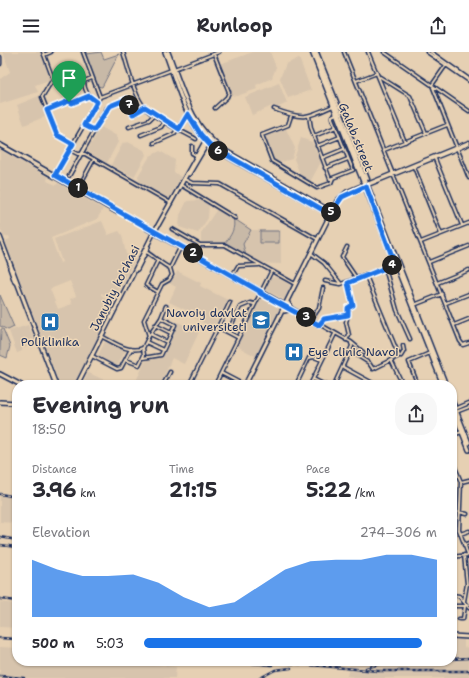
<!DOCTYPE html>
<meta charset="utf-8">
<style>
body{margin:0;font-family:"Shantell Sans",sans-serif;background:#f7f7f7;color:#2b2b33;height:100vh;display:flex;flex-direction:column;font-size:15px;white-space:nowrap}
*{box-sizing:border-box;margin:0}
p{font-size:13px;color:#7c7c81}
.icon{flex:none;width:22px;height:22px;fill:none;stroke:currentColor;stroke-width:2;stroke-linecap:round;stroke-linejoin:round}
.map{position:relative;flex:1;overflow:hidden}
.panel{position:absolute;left:12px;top:328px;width:445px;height:286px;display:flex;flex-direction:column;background:#fff;border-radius:16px;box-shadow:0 1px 3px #0004}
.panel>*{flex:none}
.pin{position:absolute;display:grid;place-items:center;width:34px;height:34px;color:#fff;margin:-41px -17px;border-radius:50% 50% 50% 0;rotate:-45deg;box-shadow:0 0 4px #0007}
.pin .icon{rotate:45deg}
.km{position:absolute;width:20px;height:20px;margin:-10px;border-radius:50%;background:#222;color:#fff;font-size:11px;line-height:20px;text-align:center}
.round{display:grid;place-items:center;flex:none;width:42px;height:42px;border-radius:16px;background:#f7f7f7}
.headline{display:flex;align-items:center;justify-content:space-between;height:68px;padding:0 20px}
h1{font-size:22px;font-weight:700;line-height:30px}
.figures{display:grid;grid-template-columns:repeat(3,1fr);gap:6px;height:68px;padding:4px 20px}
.figures div{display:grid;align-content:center}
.figures b{font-size:20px;font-weight:700}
.figures small{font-size:11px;font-weight:400}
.figures p{font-size:11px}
.chart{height:112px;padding:8px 20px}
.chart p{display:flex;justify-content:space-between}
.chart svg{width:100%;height:72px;margin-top:4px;fill:#1a73e8;opacity:.7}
ul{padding:0 20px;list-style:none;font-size:13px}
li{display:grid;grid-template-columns:64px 48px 1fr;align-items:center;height:30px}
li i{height:10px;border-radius:5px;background:#1a73e8}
header{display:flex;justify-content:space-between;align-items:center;height:52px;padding:0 20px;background:#fff;font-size:18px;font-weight:700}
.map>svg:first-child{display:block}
.built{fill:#d7c4ad;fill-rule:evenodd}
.green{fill:#c8b9a7;stroke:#727482}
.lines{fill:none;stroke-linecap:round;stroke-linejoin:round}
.minor-casing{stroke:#1b2f5e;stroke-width:5}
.major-casing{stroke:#1b2f5e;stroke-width:6}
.minor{stroke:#eed7b7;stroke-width:2}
.major{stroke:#eed7b7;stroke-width:3}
.rail-casing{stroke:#1b2f5e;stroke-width:2.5}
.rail{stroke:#eed7b7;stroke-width:1;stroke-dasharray:3;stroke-linecap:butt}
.route-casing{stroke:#fff;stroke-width:8}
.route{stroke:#1a73e8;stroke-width:5}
.labels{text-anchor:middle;stroke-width:3;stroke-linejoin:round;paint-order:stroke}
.street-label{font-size:12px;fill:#1b2f5e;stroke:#eed7b7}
.poi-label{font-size:12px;fill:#1b2f5e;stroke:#eed7b7;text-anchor:end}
</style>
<header><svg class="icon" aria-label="menu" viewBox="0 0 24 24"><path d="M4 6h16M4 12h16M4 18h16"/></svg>Runloop<svg class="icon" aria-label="share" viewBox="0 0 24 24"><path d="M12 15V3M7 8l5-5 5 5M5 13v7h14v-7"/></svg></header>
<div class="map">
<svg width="469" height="626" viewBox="0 0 469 626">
<rect width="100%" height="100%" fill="#e6d0b3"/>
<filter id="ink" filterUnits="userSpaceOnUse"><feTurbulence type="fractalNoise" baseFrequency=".025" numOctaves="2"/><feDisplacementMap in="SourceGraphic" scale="8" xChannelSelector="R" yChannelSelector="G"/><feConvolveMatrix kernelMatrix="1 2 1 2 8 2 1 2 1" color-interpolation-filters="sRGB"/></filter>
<g filter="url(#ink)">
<path class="built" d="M3,0h38l11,27 -17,6 3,7 -38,12v-25l10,-7z
M253,0h17l6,15 -4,11 -16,7 1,4 -20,7 -6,-1 -11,-31z
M299,6l12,32 -23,8 -8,-20 6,-14z
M279,31l8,20 -10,5 -5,-2 -20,9 -7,-18z
M39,44l8,20 -23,9 -7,-20z
M101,75l16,9 1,6 -11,21 -20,-12z
M285,75l10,21 -3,11 -15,4 -5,-3 -9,-24z
M301,86l11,4 9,20 -11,20 -9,-5 -7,-18z
M128,90l16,8 2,5 -12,22 -23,-12 12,-22z
M0,98l48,27 -1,4 9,4 2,-2 45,26 -6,10 -46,19 9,25 2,-1 -8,-23 48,-18 6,14 11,-4 3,4 4,19 9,5 -19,37h-4l-2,-5 -4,4 -5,-2v2l3,2v1l10,5 -39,82h-15l-55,-144 5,-2 -1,-3 -5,1 -4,-10zM70,229l6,15 -6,3 2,5 -14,5 -8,-20z
M160,99l15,9 -1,12 7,5 -13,23 -28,-16 -2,-8 12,-20z
M202,148l7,4 -1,14 -10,15 -19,-6 1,-12 7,-14z
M217,157l16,9 2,6 -5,13 -6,6 -23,1v-11z
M251,178h30v34l-24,-1 -11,-7 -3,-12z
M177,219l24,12 -1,3 28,14 -15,28 -28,-15 1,-3 -17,-8 7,-15 -7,-4 2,-4 4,-2z
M276,225l16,9 -7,14 -21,-11 5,-11z
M260,245l20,12 -17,31 2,1 -8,16 -22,-12z
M178,270l21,10 -15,32 -12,-6 -12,27h-26l13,-27 15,-4z
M28,273l7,16 -3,1v2l-10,5v2l-5,2 -8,-22z
M105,290l20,9 -8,16 -20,-10z
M88,321h1l26,12h-32z
M0,441l16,3 -3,27 -13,-1z
M0,550l17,2v24l-17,-1z
M452,587l12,1v7l5,1v30h-104l-18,-2 3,-13 -7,-2h109z
M0,595l17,1v13h107l52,6 -1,11h-175z"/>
<path class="green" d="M83,0h3l1,2 14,-2 3,7 15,-5 -17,33 -5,-1z
M233,166l18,12 -8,14 3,12 -22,-12c7,-8 12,-16 9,-26z
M260,179h19v12h-19z
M0,243l14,32 -6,3 -8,-4z
M1,277h2l7,17 -3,12 -7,-3z"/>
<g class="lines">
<g class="minor-casing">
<path id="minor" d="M43,0l10,27 -11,18 15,38 16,9
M83,0l17,45
M123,0c5,15 11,44 22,56 13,13 35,22 51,31
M317,0l51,127
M344,0l116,289 3,4 6,-2
M368,0l37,90
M384,0l85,59
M427,0l42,29
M431,0l38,27
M214,2l15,38 -2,5 -12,11
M44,3l7,-3
M0,5v7
M446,13l-14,20 37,93
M380,25l30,19 16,37
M92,26l-8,3c0,9 5,17 13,21
M356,29l21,-8
M67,40l2,10 3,1 16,-6
M274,57c29,11 32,9 59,-3
M47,58l22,-9
M291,64l-3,9 -26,10 10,26 45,27 14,-5 2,-5
M309,64l2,12 19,51 23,-9 -21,-52v-2l4,-2
M84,73l10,5
M129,75l20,-7 5,-5
M141,83l20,-8 4,-6
M314,84l22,-9
M154,91l20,-9 14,-20
M0,92l351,198 13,11
M0,94l116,66
M192,94v7l5,3
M317,94l23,-9
M70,98l8,4h7l86,49
M384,98l63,-25
M322,106l22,-9
M435,107l27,66
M414,115l27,67
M325,116l23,-9
M55,123l45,-78 119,-45
M69,124l38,-68 20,-9 6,15 12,-7
M184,127l8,4 28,1 97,55
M81,131l13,-24
M367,132l102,-42
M181,133l54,33
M368,133l101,-41
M147,177l141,79
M172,177l28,16 -6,10
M421,190l48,-19
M200,193h25l70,39
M347,195l-5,10 15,22
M146,200c9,5 15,12 24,16
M312,202l12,9 17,21 54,-20
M429,210l40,-16
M385,216l12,42 13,29
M232,224l6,-10 21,-1
M325,229l15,3
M437,231l32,-13
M158,240l-12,-7 12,-25
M446,251l23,-9
M414,253l28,-11
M311,268l8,-12 4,-20
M155,273l16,8
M319,273l5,-6 24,-4v-7l5,-3v-2l-5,-20
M454,273l15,-6
M218,275l12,-25
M228,280l12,-25 10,-4 4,1
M150,282l17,8
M101,284c12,6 28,18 42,12
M149,284l12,-18 5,-12
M346,288l3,-5 -3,-13 2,-7
M146,290l17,8
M143,296l6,-12 -5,-16 18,-36 7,-4 3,-5 -2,-7 10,-20
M350,299l19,12 4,6 26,-13 -33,-80
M92,304l25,13 4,-1 10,-19
M401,304l3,-5 -1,-5
M143,306l18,-3 14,-30 -14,-7
M126,308l13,5 5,-10 -1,-7
M391,308l11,23
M343,315l33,18
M221,321l23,12
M313,327l12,6
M163,333l7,-13
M189,333l29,-58 19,10
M215,333l56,-113
M296,333l13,-27 5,-1 8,3
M310,333l25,-51
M334,333l18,-39 -1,-3
M418,333l-9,-23 21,-9
M455,357l14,-6
M456,360l13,-5
M452,383l10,-3
M452,408l9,22 -2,48 10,27
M461,430l8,-2
M459,460l8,2
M460,482l9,-3
M464,493l5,-2
M452,505l16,-2
M452,543l7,1 10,12
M464,549l3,-17 -3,-29
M452,554h13
M459,567h4l2,-13"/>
</g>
<g class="major-casing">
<path id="major" d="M165,0c13,33 21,76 51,98l115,65
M168,0c14,36 23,76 56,98l108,62
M312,0l131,333
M315,0l131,333
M189,122l20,-34
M0,185l56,148
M10,216l5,14
M137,217l11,-22
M284,259l7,-2 -3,-6
M0,322l21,11
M77,333l75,-149 55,-98
M245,333l92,-184 10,-9 19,-8
M452,348l17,43
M0,350l17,1
M452,355l17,43
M452,584l17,1"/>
</g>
<use href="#minor" class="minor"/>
<use href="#major" class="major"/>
<g class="rail-casing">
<path id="rail" d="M0,442l17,3
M0,485l17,3
M0,493l17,2
M0,547l17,2
M0,586l17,1
M452,607l17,-1
M219,609l17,2
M230,609l42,4
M266,609l112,10h91
M366,616l17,-5 35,-2
M0,624l24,2
M260,626l15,-8 16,-2"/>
</g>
<use href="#rail" class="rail"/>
</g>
</g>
<g class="lines" filter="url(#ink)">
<g class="route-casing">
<path id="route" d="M89,44l8,6 -13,23 10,5 16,-24 17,-7 6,15 12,-7 34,22 9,-15 13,21 10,11 119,68 12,-17 24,-11 29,78 -47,19 5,22 -5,3v7l-24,4 -5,6 -59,-32 1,-1 -206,-117 18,-31 -16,-9 -10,-25 22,-9 3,2z"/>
</g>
<use href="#route" class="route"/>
</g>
<defs>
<g id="university-square" transform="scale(1)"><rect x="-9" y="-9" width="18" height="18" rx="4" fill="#1f6fb2" stroke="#eed7b7"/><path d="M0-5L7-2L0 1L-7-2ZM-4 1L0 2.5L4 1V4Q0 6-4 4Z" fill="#fff"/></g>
<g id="hospital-square" transform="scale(1)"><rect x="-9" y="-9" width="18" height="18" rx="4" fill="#1f6fb2" stroke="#eed7b7"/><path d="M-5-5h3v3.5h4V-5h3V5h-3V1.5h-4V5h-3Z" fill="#fff"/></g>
</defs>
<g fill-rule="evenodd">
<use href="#university-square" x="261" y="268"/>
<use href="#hospital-square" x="50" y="270"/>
<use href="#hospital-square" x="294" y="300"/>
</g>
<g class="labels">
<g class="street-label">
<text transform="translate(356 85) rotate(68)" y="4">Galab street</text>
<text transform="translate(115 236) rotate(-63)" y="4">Janubiy ko'chasi</text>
</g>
<g class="poi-label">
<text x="247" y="265">Navoiy davlat<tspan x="247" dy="14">universiteti</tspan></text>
<text x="50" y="294" text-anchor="middle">Poliklinika</text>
<text x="308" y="304" text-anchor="start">Eye clinic Navoi</text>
</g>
</g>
</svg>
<div class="pin" style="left:69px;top:50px;background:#1e9e55"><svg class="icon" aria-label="arrive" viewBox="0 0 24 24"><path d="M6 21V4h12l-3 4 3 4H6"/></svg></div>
<b class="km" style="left:78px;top:136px">1</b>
<b class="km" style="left:193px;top:201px">2</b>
<b class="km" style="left:306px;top:265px">3</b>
<b class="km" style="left:392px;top:213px">4</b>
<b class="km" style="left:331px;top:160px">5</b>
<b class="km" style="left:218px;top:99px">6</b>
<b class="km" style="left:129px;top:53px">7</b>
<section class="panel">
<div class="headline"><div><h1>Evening run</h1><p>18:50</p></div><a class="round"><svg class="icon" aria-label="share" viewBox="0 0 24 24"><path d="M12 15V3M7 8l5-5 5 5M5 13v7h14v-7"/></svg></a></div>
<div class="figures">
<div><p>Distance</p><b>3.96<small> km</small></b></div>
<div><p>Time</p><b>21:15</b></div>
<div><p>Pace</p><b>5:22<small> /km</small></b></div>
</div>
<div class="chart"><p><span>Elevation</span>274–306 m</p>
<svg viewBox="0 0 160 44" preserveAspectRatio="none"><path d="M0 44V9L10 15L20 19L30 19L40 18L50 23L60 32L70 38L80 35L90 25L100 15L110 10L120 9L130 9L140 6L150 6L160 9V44z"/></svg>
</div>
<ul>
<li><b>500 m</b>5:03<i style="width:95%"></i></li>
</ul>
</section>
</div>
